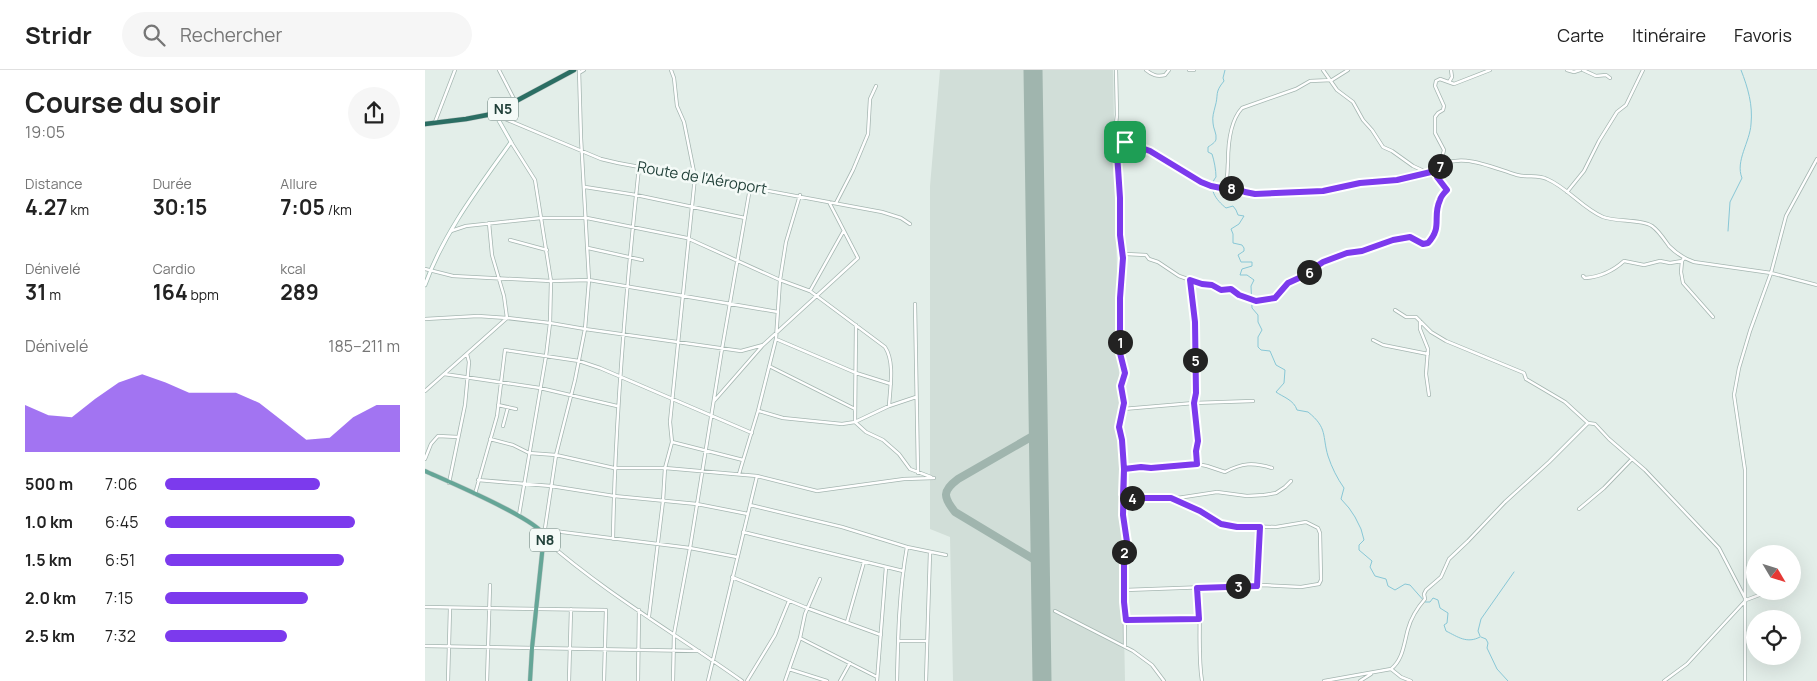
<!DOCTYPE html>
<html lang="fr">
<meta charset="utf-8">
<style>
body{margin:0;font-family:Manrope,sans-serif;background:#f6f6f6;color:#222;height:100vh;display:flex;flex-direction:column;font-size:19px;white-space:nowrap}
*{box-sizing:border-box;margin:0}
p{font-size:16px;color:#767676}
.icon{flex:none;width:28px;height:28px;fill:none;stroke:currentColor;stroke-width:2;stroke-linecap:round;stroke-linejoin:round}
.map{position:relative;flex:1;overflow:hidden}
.panel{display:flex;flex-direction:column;background:#fff;width:425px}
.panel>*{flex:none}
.needle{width:32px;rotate:128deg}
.fabs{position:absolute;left:1321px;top:475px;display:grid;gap:10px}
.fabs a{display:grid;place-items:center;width:55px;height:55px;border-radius:50%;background:#fff;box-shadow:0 5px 20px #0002;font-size:25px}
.pin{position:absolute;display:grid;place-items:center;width:42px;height:42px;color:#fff;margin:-21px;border-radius:10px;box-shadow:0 2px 8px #0006}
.km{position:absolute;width:25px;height:25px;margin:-12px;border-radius:50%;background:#222;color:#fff;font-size:14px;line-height:25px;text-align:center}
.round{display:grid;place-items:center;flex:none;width:52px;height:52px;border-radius:26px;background:#f6f6f6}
.head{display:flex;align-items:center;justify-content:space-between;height:85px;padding:0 25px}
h1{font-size:28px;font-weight:700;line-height:38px}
.metrics{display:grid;grid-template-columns:repeat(3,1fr);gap:8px;height:85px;padding:5px 25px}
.metrics div{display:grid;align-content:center}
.metrics b{font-size:21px;font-weight:700}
.metrics small{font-size:14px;font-weight:400}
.metrics p{font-size:14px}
.chart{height:140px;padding:10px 25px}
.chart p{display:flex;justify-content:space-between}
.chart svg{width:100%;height:90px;margin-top:5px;fill:#7c3aed;opacity:.7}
ul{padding:0 25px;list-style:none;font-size:16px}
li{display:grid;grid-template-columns:80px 60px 1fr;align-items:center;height:38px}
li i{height:12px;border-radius:6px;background:#7c3aed}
header{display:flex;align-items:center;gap:30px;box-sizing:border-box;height:70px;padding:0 25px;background:#fff;border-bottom:1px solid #e0e0e0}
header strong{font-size:24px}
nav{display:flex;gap:28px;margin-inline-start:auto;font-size:18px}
.search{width:350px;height:45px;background:#f6f6f6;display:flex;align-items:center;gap:12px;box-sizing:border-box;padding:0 18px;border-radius:28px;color:#767676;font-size:19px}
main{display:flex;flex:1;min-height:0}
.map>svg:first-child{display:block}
.built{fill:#d1ded8}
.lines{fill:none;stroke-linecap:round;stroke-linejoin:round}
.stream{stroke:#88c7d6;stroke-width:1}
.taxiway{stroke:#a0b5ae;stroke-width:8}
.runway{stroke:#a0b5ae;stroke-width:19}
.street-casing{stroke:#a5b6b1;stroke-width:4}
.secondary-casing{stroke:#a0bab2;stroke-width:4.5}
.primary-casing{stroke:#c1cac8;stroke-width:5}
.highway-casing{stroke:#c1cac8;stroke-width:5.5}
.street{stroke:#fff;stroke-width:2.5}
.secondary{stroke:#fff;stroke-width:3}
.primary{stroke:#65a697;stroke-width:4}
.highway{stroke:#2b6e63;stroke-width:4.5}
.route-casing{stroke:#fff;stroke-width:10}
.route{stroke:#7c3aed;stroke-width:6}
.labels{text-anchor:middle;stroke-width:5;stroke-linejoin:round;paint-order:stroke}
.shield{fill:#f4faf7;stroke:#607872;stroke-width:1}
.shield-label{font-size:14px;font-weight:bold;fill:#214039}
.street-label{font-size:15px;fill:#214039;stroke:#f4faf7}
</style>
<header>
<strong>Stridr</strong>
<div class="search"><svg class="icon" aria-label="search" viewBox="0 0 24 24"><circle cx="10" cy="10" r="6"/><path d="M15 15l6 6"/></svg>Rechercher</div>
<nav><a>Carte</a><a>Itinéraire</a><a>Favoris</a></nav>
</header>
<main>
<section class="panel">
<div class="head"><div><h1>Course du soir</h1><p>19:05</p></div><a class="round"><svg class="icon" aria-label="share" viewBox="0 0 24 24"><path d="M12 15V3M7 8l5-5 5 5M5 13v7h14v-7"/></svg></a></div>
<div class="metrics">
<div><p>Distance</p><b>4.27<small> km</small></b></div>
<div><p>Durée</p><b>30:15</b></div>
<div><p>Allure</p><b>7:05<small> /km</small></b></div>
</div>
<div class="metrics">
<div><p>Dénivelé</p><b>31<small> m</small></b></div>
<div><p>Cardio</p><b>164<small> bpm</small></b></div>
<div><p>kcal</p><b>289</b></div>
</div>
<div class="chart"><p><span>Dénivelé</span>185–211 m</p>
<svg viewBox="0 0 160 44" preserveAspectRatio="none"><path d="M0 44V21L10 26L20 27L30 18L40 10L50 6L60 10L70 15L80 15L90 15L100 20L110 29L120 38L130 37L140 27L150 21L160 21V44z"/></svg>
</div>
<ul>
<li><b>500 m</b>7:06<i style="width:66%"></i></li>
<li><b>1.0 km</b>6:45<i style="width:81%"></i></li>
<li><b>1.5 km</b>6:51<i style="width:76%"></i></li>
<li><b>2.0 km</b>7:15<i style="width:61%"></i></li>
<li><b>2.5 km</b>7:32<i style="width:52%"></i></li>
</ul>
</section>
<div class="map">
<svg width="1392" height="611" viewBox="0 0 1392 611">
<rect width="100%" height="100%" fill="#e3eee9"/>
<path class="built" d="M515,0h173l12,611h-172l-3,-144 -20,-8v-343z"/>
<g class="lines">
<path class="stream" d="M800,0l-2,8 1,3c-10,12 -5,13 -9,26 -1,5 -3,9 -2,16 0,5 4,11 3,16 0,3 -5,6 -8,8v5l4,2c2,6 4,16 4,23 -9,11 0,23 10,31l7,-2 3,4 2,5 6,1 -5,8 -8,5 2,5v9l9,2 2,3v3l-6,4 3,7h11v4l-10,3 -2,6h7l7,5 -3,6 1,22 6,7v7l4,8 -4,7v10l3,3 9,1 6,14 9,5 -1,13 -8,9c7,5 18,8 21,18l11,2c20,16 14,24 20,44 4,12 9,22 16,32l-3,11 8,9 6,9 6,12 3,11 -5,5v5l13,11 -2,6 5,9 11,3 2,7 7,4 10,-6 5,1 15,17h5l3,-4 5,2 2,8 8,5 -1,10 -3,2 2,6c12,6 21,13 34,6
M1303,161l2,-29 12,-24c-7,-17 8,-36 9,-54 2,-19 -3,-36 -10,-54
M1055,566l-2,-5 3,-12 33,-47
M1056,567l5,2 2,4 -1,5 10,21 11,12"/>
<path class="taxiway" d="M613,363l-80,46c-16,12 -15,18 -3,33l85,51"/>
<path class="runway" d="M608,0l9,611"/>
<g class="street-casing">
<path id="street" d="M74,0l16,31
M691,0l1,45 -2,17 3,15 2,88 3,23 -3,40v55l5,20 -4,14 3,16 -5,24 3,13 2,29 -1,46 4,27 -3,8 1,97
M721,0c6,5 11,7 19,5l4,-5
M764,0h5
M898,0l14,20 16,12 10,18 9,10 11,17 9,4 21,15 24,11
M1142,0l7,2 6,-2
M1158,0l13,6 10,-1 4,3
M154,3l5,-3
M1024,12l3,-5 -1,-7
M73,46l103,43 17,4 264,49 19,6 9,6
M10,52l20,-52
M691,68l34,13 51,31 10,4 10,2h14l9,4 11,2 68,-3 37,-8 36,-3 36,-9c25,-22 58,-4 85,4 11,3 20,-1 30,4 21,9 35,29 56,38 13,5 39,2 49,9 7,5 12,13 17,20 7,7 16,13 25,16l77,11 46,12
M86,72l24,38 16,101 -1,42 -4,33 -27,159
M160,117l51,8 109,23
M796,118c8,-8 6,-16 7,-26 0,-16 2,-41 14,-54l54,-19 14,-8 22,-1 16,-10
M1142,122l17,-21 15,-30 18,-29 9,-7 17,-35
M411,133l17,-33 15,-36 2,-35 6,-13
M26,161l15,-5 75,-8h46l100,20 93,42 30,11 75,56c10,15 5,41 4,59
M85,170l37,10
M163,178l54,12
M698,182l3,2 20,1 3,4 9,3 21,14 23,8 10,1 9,4h10l8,6 17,6 19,-3 13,-15 11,-5 24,-16 24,-9 15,-2 31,-11 17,-3 13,7 5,-1c15,-16 5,-26 12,-43 1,-4 4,-7 7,-10l-10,-13 7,-27 -9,-17v-16l3,-4 5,-3 1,-4 -9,-20 1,-5 4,-2 14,5 36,-14
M1257,191l-1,11 2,11 30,34
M0,199l28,7 98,5 38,-1 189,32
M1158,206l2,2c14,-1 28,-7 39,-17l20,4 16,-4 10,2 12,-2 2,-3
M765,210l5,42 1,71 -2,10 4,38 -2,10 1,13
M385,221l33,-59
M490,234l3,169
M970,240l11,7h10l15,15 15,9 78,32 2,6 39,23 23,21
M0,249l53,-3 29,2 43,5 35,6 156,22 22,-6
M995,251v8l8,20 -2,25 3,21
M431,255l-1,97 11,10 17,8 16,14 11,15 21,8
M351,269l80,34 35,11
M948,270l10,5 45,9
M344,296l86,43
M19,304l96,14 77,18
M0,321l82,-73 -3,-22 -12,-41 -3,-32
M289,331l49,-56 95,-87 -29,-56
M73,335l18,4
M698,339l71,-6 59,-2
M334,341l24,7 59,6 13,-2 34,-16 27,-9
M78,356l5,-19
M65,369l23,6 16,8 27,2 58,13h51l92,8 60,15 87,-12 30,-1
M247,372l71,18
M0,389l6,-15 7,-8 20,1
M699,399l17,-2 10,1 46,-4 10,2 18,6c17,-9 28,-10 47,-4
M314,404l19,-63 18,-72 4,-59 6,-38 14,-47
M53,410l73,6 63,10 83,8 51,10
M24,413l16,-78 4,-43 -2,-8
M50,424l22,-78 8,-66 74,11 21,7 152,65
M698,425l14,3 14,-1 20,2 46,-7 30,4 17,-1 12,-2 9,-6 6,-6
M325,435l92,22 65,20 39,8
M1154,439l25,-21 28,-29
M121,460l144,18 47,9
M318,462l160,39
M119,465l12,-80 19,-75 10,-51 4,-49 -8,-142 -2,-68
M188,469c2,-125 13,-249 26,-372
M120,470c60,53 131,94 197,141
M307,507l75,31 74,27
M832,516c4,-20 -1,-41 3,-59
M773,518c4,31 -1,62 4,93
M700,520l137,-5 39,2 18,-3 2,-4 -1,-47 -2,-5 -12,-6 -30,5 -33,-1 -6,1 -16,-3 -5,-1 -16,-12 -29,-12
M0,537l181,3 -2,71
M630,541l78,40 19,14 12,16
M224,546l14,-115 2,-33 7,-26 -2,-20 25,-245 -11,-55 -7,-16 -3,-28 -3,-8
M701,550l73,-1
M422,552l17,-60
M375,568l77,39
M473,571h29
M0,576l274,5
M364,599l38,12
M966,599c12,-9 13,-26 17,-40 3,-11 10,-22 17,-30l-1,-5 2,-4 15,-13 8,-18 19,-18 37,-39 44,-40 39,-39 7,1 14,15 36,31 74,78 27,52
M23,611l2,-73
M62,611l3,-96
M144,611l2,-72
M213,611l1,-71
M248,611l1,-47 16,-86 32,-199 28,-161
M283,611l49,-205
M322,611l28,-46 14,-34
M360,611l15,-43 5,-24 15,-35
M415,611l10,-18
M452,611l9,-114
M472,611c1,-45 2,-90 10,-134
M501,611l4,-129
M899,611l67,-12 10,8 10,4
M935,611l11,-7
M1239,611l23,-17 59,-64 24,-9
M1320,611v-211l-11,-75 5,-27 11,-37 21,-58 15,-57 31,-57"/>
</g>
<g class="secondary-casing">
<path id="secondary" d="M0,215c19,-53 54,-98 86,-143l-13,-23 -6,-5"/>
</g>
<g class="primary-casing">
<path id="primary" d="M0,401c22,10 110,47 119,64l-12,113 -2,33"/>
</g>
<g class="highway-casing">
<path id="highway" d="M0,54l41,-5 26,-5 82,-44"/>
</g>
<use href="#street" class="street"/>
<use href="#secondary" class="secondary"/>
<use href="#primary" class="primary"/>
<use href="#highway" class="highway"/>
</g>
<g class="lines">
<g class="route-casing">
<path id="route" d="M700,72l-9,-4 4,60v37l3,23 -3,40v55l5,20 -4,13 3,17 -5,24 3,13 2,29 -1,46 4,27 -3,8v52l2,18 73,-1 -2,-31 60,-2 3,-59h-23l-16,-3 -21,-13 -29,-13h-42l-6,-3 1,-26 17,-2 10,1 46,-4 -1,-13 2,-10 -4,-38 2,-10 -1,-71 -5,-42 12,4 10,1 9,5 10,-1 8,6 17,6 19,-3 13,-15 11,-5 24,-16 24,-9 15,-2 31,-11 17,-3 13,7 5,-1c15,-16 4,-26 12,-43 1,-4 4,-7 7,-10l-10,-13 3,-11 -9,6 -34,8 -37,3 -37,8 -68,3 -10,-2 -10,-4h-14l-10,-2 -10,-4 -51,-31 -25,-9"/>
</g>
<use href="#route" class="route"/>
</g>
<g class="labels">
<g class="shield">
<rect x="63" y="27.5" width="30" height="23" rx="4"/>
<rect x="105" y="458.5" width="30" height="23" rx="4"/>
</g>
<g class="shield-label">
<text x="78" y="44">N5</text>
<text x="120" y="475">N8</text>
</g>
<g class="street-label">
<text transform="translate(277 108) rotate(10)" y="5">Route de l'Aéroport</text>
</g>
</g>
</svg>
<div class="fabs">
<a><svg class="needle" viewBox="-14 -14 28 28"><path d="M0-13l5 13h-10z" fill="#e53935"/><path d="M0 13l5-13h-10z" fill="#767676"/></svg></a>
<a><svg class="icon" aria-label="locate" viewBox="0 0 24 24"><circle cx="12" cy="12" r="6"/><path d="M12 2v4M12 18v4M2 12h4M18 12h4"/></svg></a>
</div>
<div class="pin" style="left:700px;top:72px;background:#1e9e55"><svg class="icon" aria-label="arrive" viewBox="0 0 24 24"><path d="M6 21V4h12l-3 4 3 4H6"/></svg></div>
<b class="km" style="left:695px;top:272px">1</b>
<b class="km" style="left:699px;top:482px">2</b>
<b class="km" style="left:813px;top:516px">3</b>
<b class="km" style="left:707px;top:428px">4</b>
<b class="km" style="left:770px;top:290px">5</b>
<b class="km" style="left:884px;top:202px">6</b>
<b class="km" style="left:1015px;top:96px">7</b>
<b class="km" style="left:806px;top:118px">8</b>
</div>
</main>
